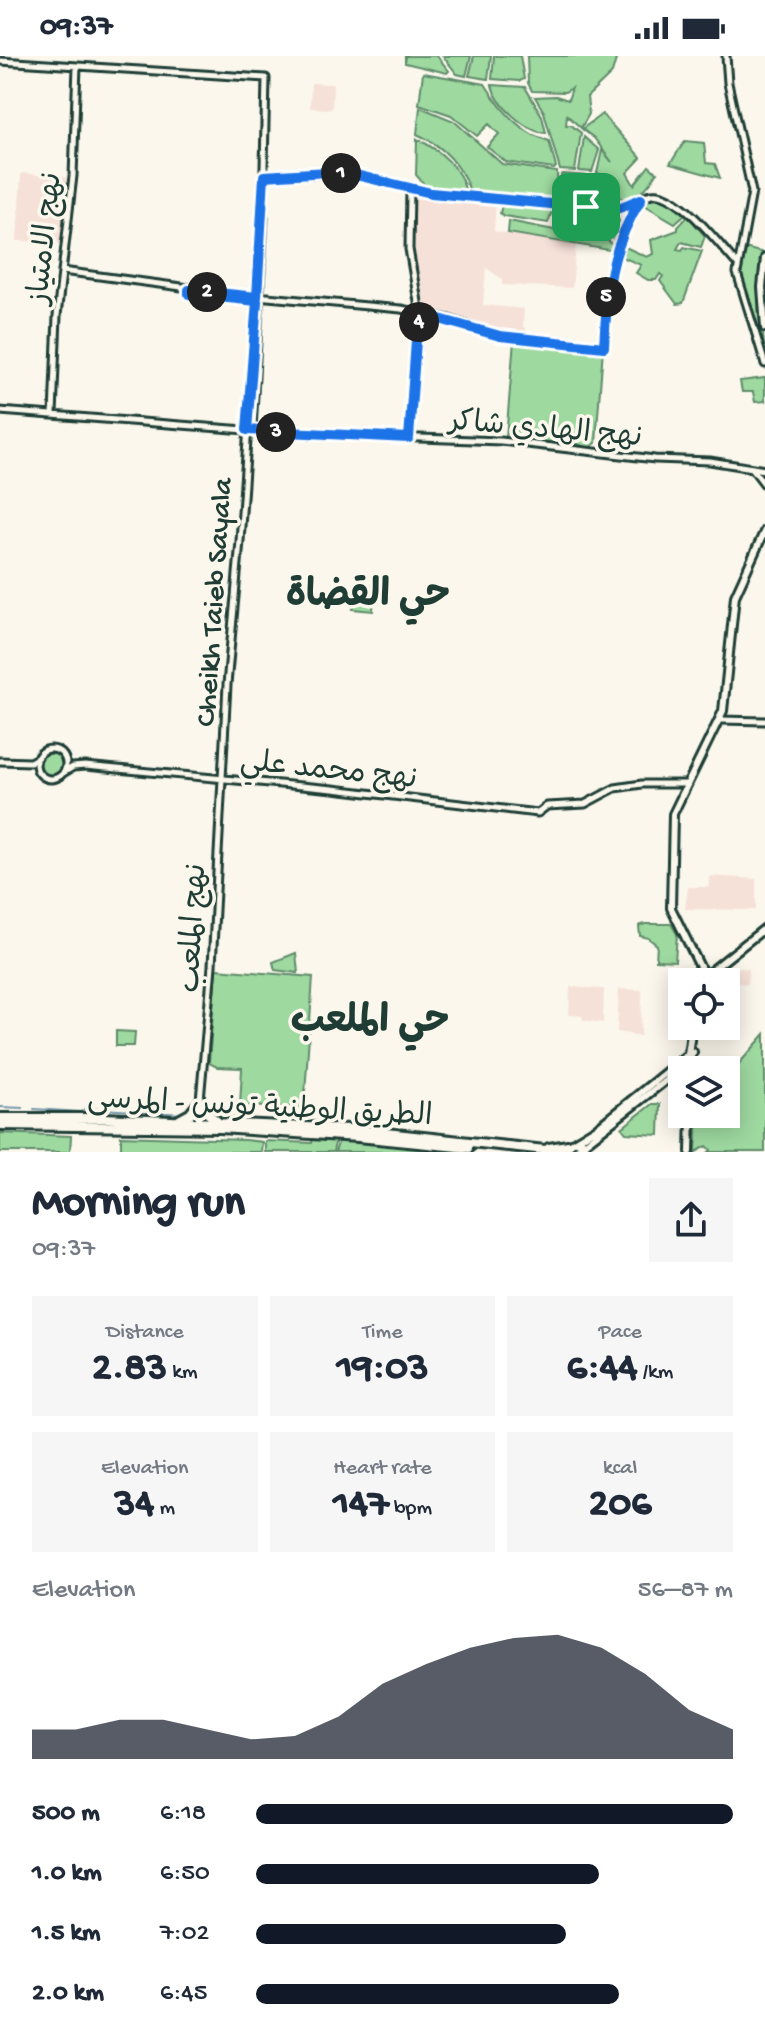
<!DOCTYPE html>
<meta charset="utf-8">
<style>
body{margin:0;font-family:"Gochi Hand","Playpen Sans Arabic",sans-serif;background:#f6f6f7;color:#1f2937;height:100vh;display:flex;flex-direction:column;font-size:30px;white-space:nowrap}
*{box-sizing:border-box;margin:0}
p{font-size:26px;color:#747a83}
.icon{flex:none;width:44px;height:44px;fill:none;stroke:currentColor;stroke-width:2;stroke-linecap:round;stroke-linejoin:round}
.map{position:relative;height:1096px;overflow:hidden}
.details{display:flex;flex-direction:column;background:#fff;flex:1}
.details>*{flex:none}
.tools{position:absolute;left:668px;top:912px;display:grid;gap:16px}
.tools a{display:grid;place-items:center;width:72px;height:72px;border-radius:0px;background:#fff;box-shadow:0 4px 20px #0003;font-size:40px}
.pin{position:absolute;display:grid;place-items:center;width:68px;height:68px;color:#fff;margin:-34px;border-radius:16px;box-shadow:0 4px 12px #0006}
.km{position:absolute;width:40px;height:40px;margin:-20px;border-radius:50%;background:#222;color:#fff;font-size:22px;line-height:40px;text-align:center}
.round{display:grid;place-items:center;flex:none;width:84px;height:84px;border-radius:0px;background:#f6f6f7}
.headline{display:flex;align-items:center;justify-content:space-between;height:136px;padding:0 32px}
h1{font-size:44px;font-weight:700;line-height:60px}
.figures{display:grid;grid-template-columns:repeat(3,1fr);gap:12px;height:136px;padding:8px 32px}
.figures div{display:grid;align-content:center;border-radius:0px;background:#f6f6f7;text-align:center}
.figures b{font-size:40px;font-weight:700}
.figures small{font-size:22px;font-weight:400}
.figures p{font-size:22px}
.chart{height:224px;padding:16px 32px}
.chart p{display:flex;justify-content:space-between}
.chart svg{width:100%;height:144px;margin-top:8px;fill:#111827;opacity:.7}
ul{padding:0 32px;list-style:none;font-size:26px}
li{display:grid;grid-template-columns:128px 96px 1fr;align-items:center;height:60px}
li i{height:20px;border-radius:10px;background:#111827}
.status{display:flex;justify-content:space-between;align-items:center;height:56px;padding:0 40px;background:#fff;direction:ltr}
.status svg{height:22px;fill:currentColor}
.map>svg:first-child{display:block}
.built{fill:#f6e1d8}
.green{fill:#9ed9a0;stroke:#5e8b6a;stroke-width:2}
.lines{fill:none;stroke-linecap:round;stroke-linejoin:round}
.stream{stroke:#7498a9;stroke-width:2}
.tertiary-casing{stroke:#1f3d34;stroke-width:11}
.secondary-casing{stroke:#1f3d34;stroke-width:12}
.trunk-casing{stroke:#1f3d34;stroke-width:14}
.tertiary{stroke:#fbf7ec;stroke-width:5}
.secondary{stroke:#fbf7ec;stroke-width:6}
.trunk{stroke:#fbf7ec;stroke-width:8}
.route-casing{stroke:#fff;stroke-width:16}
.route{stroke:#1a73e8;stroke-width:10}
.labels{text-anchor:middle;stroke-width:7;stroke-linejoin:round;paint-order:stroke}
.street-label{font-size:30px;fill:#1f3d34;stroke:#fbf7ec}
.district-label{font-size:38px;font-weight:bold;fill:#1f3d34;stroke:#fbf7ec}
</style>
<div class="status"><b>09:37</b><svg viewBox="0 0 49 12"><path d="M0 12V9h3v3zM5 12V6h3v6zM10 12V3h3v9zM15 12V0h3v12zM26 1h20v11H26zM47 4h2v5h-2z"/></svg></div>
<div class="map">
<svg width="765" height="1096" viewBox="0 0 765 1096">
<rect width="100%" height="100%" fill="#fbf7ec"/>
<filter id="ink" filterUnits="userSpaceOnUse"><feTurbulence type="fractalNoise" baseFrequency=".0125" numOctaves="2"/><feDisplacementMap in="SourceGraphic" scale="16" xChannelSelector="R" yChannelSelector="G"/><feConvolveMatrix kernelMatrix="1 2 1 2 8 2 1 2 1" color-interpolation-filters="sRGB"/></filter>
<g filter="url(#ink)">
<path class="built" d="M311,27l22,1 -1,25 -22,-1z
M21,117l48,5 -5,65 -47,-2z
M412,136l84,9 -2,30 82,14 -4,43 -70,-3v-6l-16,-11 -3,37 41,4 -1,18 3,1v8l-26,-2 -51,-18 -28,-6 -8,-63z
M710,820l46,3v31l-71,-1 3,-22h21z
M732,911l17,2 -1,15 -32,-2z
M570,931l34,2 -1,34 -20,-3 -1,-4 -13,-1z
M619,933l23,1 -1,46 -24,-4z"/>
<path class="green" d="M405,0h32l12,15 -2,2 -42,-10z
M443,0h28l-5,20 -9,-2z
M474,0h17l-3,23 -19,-3z
M494,0h26l4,23 -4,2 -28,-2z
M527,0h90l-5,17 -25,24 2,17 -8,14 -14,-13 -1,10h5l10,8 -6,38 -15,-1 -16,-58 -9,-15 21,-1 12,4 4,-12 -7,4 -33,-1 -4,-8z
M423,17l62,11c11,18 26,38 45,49 6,4 13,5 19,8l7,26 -2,2 -48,-7 -19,-15 12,-13 -10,-10 -12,12 -26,-21 -32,-11z
M492,29l33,2 17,29 4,17c-20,-1 -50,-29 -54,-48z
M420,51l34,14 48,43 55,8 1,28 -87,-6c-9,-28 -27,-48 -54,-60z
M602,58l39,44 -14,15 7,12 15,-19 8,7c-9,14 -17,24 -34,27l-20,-25 -6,-2 5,-23 10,12 -18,-24 -12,-9z
M584,81l15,13 -7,22 -13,-1z
M417,83c23,11 45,29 49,55l-35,-2 -15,-17z
M685,85l19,2 2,20 9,1 5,14 -50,-14z
M563,118l37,3 20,27 -57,-3 -2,-26z
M655,141h8l23,16 -11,10 -32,-19z
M503,145l51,4 -6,18 -44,-7 -4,-3z
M560,150l33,4 12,23 -48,-8 -2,-3z
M598,155l16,1 8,14 -6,18z
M688,160l17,20 -4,11 -20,-5 -4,7 5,1 2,-3 18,4 -19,52 -6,1 -17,-23 3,-5 -3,-2 -4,6h-8l-12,-7 5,-8 -19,-8 3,-10 22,10 6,-3 -2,-14 27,-10v-3z
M509,165l100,20 6,10 -107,-18z
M744,192l20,5 -5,24 6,83 -24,-81 -1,-10z
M514,284l89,8 -7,95 -8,6 -10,-5h-19l-53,-6z
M765,322v23l-10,1 -2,-10h-11l-2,-11z
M355,528l19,2 -1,25 -20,-2z
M40 708a12 12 0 1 1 24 0a12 12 0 1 1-24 0Z
M645,868h26l6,10 -2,27 -19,-1 1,-15 -9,-7 -8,-2 -1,-10z
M296,897l2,20 -23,-3 -2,-8z
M216,913l97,8 -9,131 -64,-2 2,-38 -25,-1 -8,-4z
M116,975l19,1 -1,14h-18z
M765,978v118h-56l2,-2 -4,-4 -11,6 2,-38h28v-44h-26v-3l37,-1z
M652,1048h8l-1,31 -33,-2 -4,-5z
M0,1077l71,3 -1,16h-70z
M121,1080l124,4 17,2 -1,10h-140z
M313,1081l23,1 -3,14h-68v-11l47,2z
M339,1084h11l123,12h-138z"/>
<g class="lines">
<path class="stream" d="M0,1051l23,1
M34,1053l47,3 5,-4 97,6
M126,1075l59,1"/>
<g class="tertiary-casing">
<path id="tertiary" d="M726,0l2,27 24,109 -15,81 28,91
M0,5l266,17 -3,134 -23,329 -13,144 -15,281 -14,157
M264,120l81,-3 86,20 180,16c18,-1 26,-12 41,-15 26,-5 68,52 85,70
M62,215l127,17v6l68,7
M189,234l212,19 48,10 51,17 104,11c3,-58 6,-98 37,-148
M0,355l285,22 216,8 154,18 55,2 55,9
M53,359l4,-99 16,-140 4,-110
M252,374l12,-213
M409,382l10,-116 -1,-20 -9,-53 1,-59
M752,412l13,17
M720,664l45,1
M36 708a15 15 0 1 1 30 0a15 15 0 1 1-30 0Z
M0,705l30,1 7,-4
M63,717l10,-6 12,-1 248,23 205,24 9,-7 38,-2 30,-16 27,-4h45"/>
</g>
<g class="secondary-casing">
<path id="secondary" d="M765,202l-3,29 3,41
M702,915l-31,-63 2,-94 50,-103 12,-115 30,-66
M703,915l-6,2 1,7h7l1,-7
M706,919l59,-47
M690,1014l-2,-16 4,-28
M567,1090l31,-19 90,-73
M574,1096l109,-85 10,-15
M690,1096l1,-38"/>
</g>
<g class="trunk-casing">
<path id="trunk" d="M202,1053l15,12
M0,1062h104l245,11 215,23
M179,1064l11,-6 9,-11
M0,1069l220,3 138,9 110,11
M579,1084l7,12
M549,1092l19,-3"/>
</g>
<use href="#tertiary" class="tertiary"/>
<use href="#secondary" class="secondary"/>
<use href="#trunk" class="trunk"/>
</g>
</g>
<g class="lines" filter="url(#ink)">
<g class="route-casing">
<path id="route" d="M328,116l32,4 71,17 163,15h25l22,-9c-31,50 -34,90 -37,148l-104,-11 -82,-23 -9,125 -162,-8 10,-129 -68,-7v-4l68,7 7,-121z"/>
</g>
<use href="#route" class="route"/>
</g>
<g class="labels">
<g class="street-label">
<text transform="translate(43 182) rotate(-84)" y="10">نهج الامتياز</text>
<text transform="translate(546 371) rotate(5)" y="10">نهج الهادي شاكر</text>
<text transform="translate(212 546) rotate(-86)" y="10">Cheikh Taieb Sayala</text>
<text transform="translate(329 712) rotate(6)" y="10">نهج محمد علي</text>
<text transform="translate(191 872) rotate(-87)" y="10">نهج الملعب</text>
<text transform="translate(260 1049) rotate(3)" y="10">الطريق الوطنية تونس - المرسى</text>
</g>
<g class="district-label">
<text x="368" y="549">حي القضاة</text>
<text x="370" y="975">حي الملعب</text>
</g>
</g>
</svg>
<div class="tools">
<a><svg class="icon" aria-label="locate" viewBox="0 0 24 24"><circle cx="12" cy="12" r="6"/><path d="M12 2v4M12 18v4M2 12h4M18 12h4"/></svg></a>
<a><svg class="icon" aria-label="layers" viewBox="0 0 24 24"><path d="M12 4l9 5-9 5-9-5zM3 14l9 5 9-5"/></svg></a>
</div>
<div class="pin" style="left:586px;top:151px;background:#1e9e55"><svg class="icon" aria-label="arrive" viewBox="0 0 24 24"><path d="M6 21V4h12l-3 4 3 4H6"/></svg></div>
<b class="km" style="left:341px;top:117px">1</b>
<b class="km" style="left:207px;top:236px">2</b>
<b class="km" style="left:276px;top:376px">3</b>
<b class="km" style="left:419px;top:266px">4</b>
<b class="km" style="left:606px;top:241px">5</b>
</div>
<section class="details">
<div class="headline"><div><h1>Morning run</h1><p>09:37</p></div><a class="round"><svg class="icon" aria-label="share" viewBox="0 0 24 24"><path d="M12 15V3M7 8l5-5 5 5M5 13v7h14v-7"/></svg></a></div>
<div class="figures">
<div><p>Distance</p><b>2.83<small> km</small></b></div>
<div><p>Time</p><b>19:03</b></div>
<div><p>Pace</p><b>6:44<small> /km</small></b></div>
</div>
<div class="figures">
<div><p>Elevation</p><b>34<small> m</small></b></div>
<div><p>Heart rate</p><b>147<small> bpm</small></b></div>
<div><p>kcal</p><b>206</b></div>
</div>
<div class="chart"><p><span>Elevation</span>56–87 m</p>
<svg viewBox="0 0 160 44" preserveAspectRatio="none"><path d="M0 44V35L10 35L20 32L30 32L40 35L50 38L60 37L70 31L80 21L90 15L100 10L110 7L120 6L130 10L140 18L150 29L160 35V44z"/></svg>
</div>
<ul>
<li><b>500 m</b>6:18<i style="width:100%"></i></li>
<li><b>1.0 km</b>6:50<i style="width:72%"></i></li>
<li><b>1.5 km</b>7:02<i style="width:65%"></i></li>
<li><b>2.0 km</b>6:45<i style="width:76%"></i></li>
</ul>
</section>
